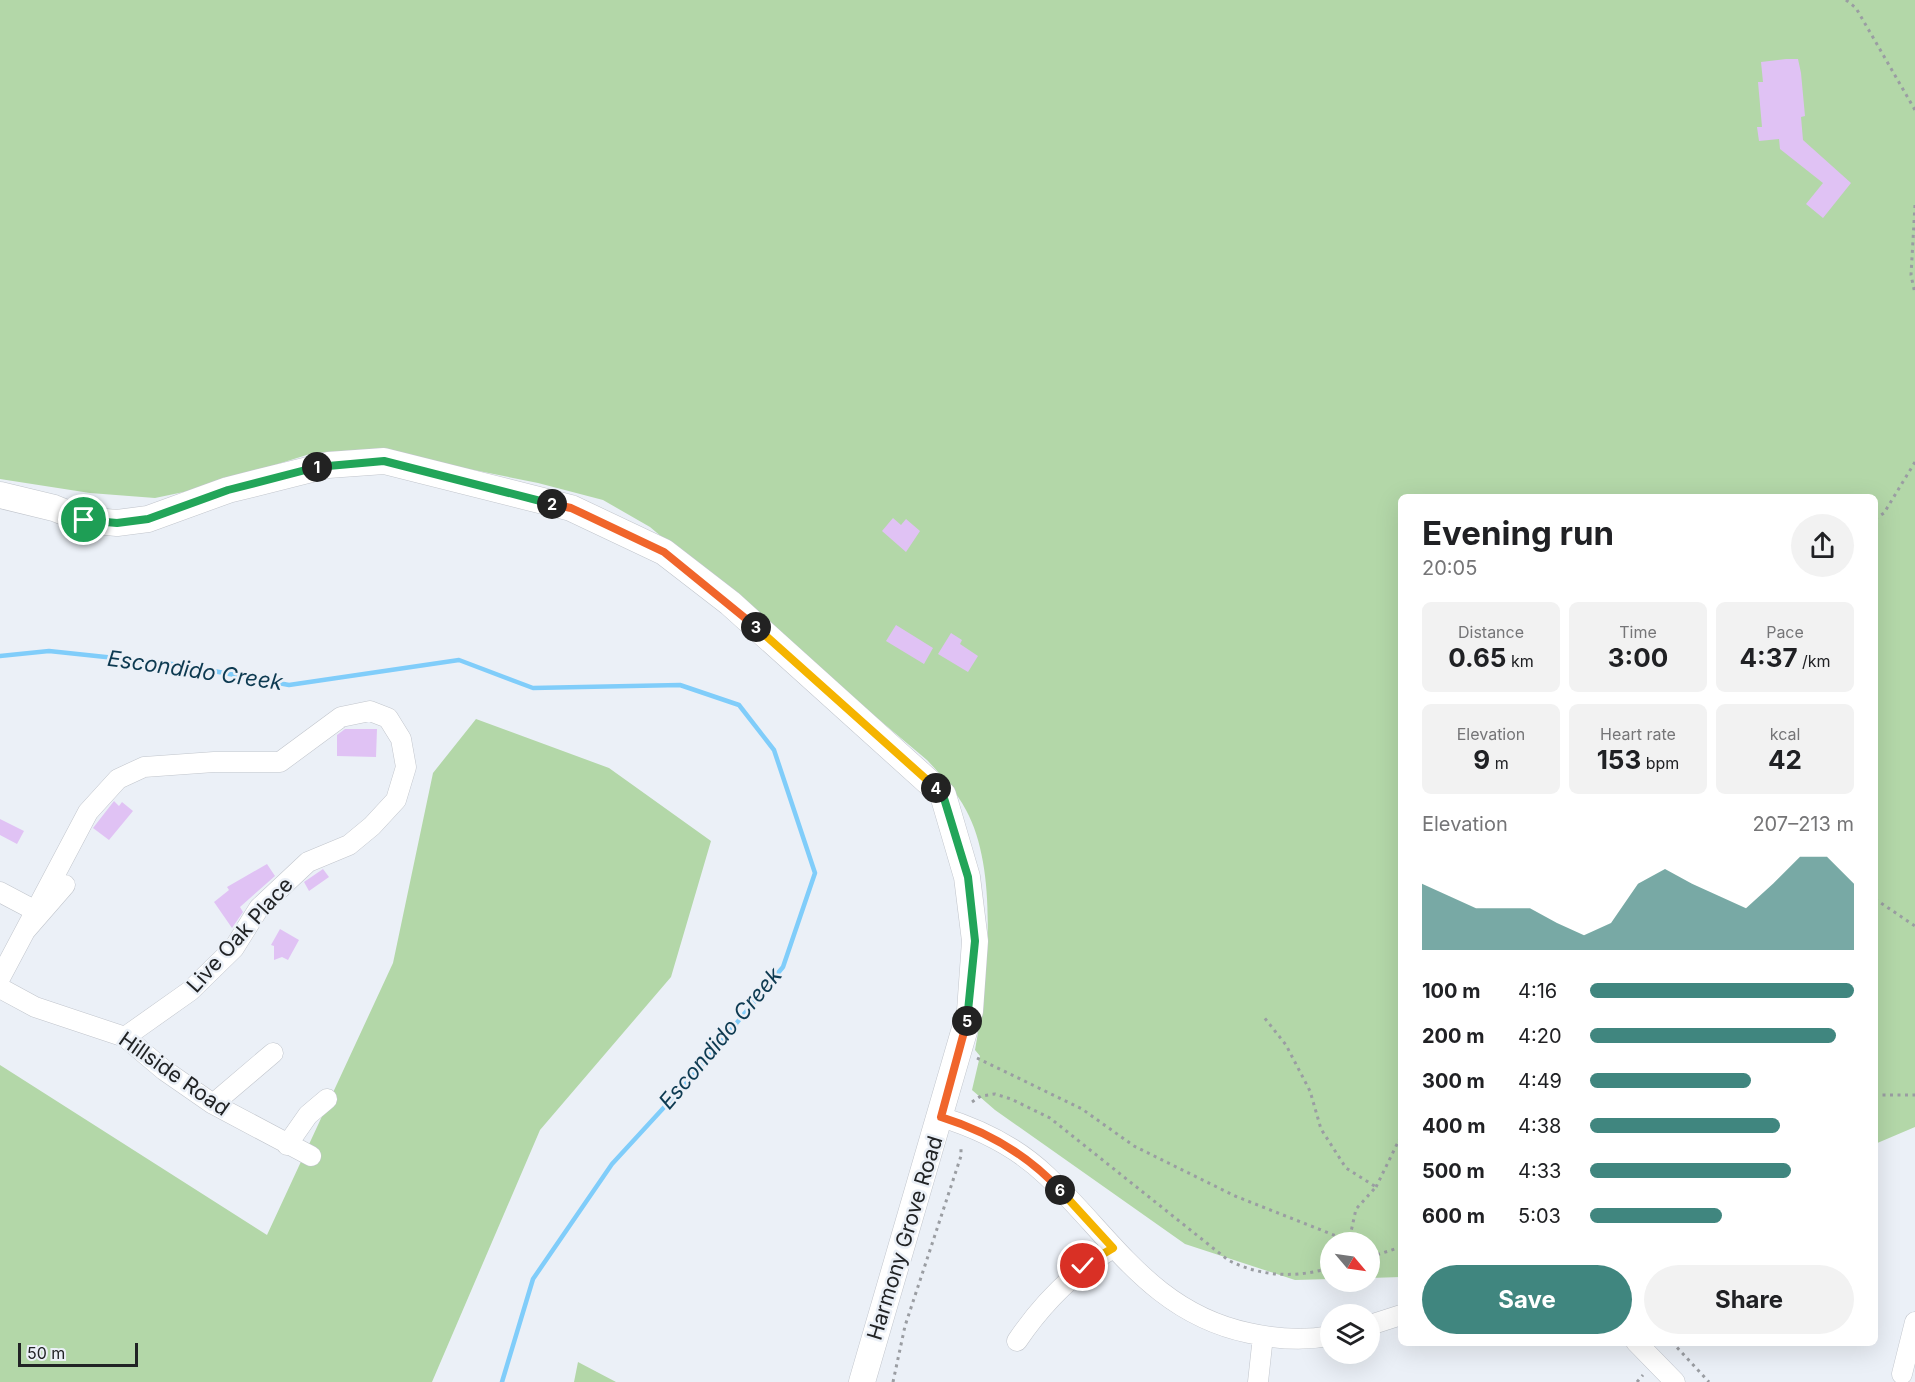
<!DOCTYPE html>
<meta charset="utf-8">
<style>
body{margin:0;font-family:Inter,sans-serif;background:#f2f2f2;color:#202124;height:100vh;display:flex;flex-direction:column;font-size:22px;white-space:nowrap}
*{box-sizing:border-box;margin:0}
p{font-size:20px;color:#757577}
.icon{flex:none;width:33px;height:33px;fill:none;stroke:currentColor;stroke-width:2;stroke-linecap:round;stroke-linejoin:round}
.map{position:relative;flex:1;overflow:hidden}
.sheet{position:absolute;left:1398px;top:494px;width:480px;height:852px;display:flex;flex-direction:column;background:#fff;border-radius:9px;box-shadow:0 6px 24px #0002}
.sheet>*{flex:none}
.needle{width:39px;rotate:119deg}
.buttons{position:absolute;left:1320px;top:1232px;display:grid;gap:12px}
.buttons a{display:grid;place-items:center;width:60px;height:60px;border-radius:50%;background:#fff;box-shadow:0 6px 24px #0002;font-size:30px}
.scale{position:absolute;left:18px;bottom:15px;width:120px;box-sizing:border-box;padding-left:6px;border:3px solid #212325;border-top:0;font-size:16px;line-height:21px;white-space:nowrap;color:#212325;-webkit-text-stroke:4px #ebf0f7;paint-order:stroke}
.pin{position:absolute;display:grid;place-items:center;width:51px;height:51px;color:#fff;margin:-26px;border:3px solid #fff;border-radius:50%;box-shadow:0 2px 6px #0007}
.km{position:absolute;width:30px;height:30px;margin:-15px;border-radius:50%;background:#222;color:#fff;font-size:16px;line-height:30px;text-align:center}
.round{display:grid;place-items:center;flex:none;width:63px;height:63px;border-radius:32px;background:#f2f2f2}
.overview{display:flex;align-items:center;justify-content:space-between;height:102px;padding:0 24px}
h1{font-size:33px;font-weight:700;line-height:45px}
.metrics{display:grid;grid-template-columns:repeat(3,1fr);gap:9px;height:102px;padding:6px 24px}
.metrics div{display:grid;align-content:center;border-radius:9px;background:#f2f2f2;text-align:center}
.metrics b{font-size:26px;font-weight:700}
.metrics small{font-size:16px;font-weight:400}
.metrics p{font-size:16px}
.chart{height:168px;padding:12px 24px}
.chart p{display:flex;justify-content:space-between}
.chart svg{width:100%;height:108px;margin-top:6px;fill:#40867f;opacity:.7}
.action{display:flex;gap:12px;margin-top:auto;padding:12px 24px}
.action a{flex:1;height:69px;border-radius:36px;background:#40867f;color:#fff;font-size:24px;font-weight:700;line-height:69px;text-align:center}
.action a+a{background:#f2f2f2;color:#202124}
ul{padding:0 24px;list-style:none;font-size:20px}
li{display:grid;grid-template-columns:96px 72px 1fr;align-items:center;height:45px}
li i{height:15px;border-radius:8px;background:#40867f}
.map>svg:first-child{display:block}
.green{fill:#b3d7a8}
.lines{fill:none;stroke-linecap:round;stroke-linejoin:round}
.stream{stroke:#80cdfa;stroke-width:4.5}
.building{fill:#e0c2f4}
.minor-casing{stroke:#c1c5cc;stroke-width:21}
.major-casing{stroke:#c1c5cc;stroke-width:27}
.path{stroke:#9a9da2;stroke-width:3;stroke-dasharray:3 4.5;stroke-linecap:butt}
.minor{stroke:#fff;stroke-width:20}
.major{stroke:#fff;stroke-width:26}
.split-1-casing{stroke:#fff;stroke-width:12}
.split-2-casing{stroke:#fff;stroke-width:12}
.split-3-casing{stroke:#fff;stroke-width:12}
.split-4-casing{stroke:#fff;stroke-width:12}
.split-5-casing{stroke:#fff;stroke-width:12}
.split-6-casing{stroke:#fff;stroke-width:12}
.split-7-casing{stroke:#fff;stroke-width:12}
.split-1{stroke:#22a559;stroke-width:8}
.split-2{stroke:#22a559;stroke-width:8}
.split-3{stroke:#f0652b;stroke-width:8}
.split-4{stroke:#f5b400;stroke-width:8}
.split-5{stroke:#22a559;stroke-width:8}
.split-6{stroke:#f0652b;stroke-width:8}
.split-7{stroke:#f5b400;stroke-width:8}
.labels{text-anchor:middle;stroke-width:5;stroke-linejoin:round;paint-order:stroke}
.street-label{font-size:21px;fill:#212325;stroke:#ebf0f7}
.water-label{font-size:22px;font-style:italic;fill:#0d3a51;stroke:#ebf0f7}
</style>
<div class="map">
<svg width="1915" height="1382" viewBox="0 0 1915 1382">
<rect width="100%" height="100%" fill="#ebf0f7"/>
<path class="green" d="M0,0h1915v1127l-40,17v-648h-474v781l-31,1v-36h-40v37l-35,1 -110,-36 -190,-134 -23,-20 8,-34 -5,-6c12,-66 25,-178 -9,-240 -10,-19 -24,-34 -39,-50l-277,-233 -47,-27 -65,-17 -124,-25 -54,-8 -47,3 -115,36 -43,9 -65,-5 -90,-14z
M476,719l133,49 102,73 -40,136 -131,153 -108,252h-432v-317l267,170 126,-272 40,-190z
M578,1362l38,20h-42z"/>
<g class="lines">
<path class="stream" d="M0,656l49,-5 132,14 108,20 170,-25 74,28 147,-3 59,20 35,45 41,123 -32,94 -92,111 -79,86 -79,115 -31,103"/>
</g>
<path class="building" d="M1786,59h12l3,14 4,43 -4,1 2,23 48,43 -28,35 -17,-14 17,-21 -43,-34 -1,-10 -20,2 -2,-14h5l-4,-45h5l-2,-20z
M893,518l8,7 5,-6 14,12 -14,21 -24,-21z
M896,625l37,23 -9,16 -38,-23z
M951,633l11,7 -2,4 18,12 -10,16 -30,-18z
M345,729h32l-1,28 -39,-1v-21z
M114,801l5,5 3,-4 11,9 -24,29 -16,-12z
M0,819l24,12 -7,13 -17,-9z
M267,864l8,12 -35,31 3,5 -11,16 -18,-26 15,-12 -2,-3z
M323,869l6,8 -20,14 -5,-9z
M280,929l19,11 -11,20 -6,-3 -8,3v-14l-3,-1z"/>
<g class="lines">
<g class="minor-casing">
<path id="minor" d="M0,892l34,18
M25,931l63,-119 30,-33 26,-12 70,-5h66l61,-45 29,-6 18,7 13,21 5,28 -10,33 -24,26 -23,19 -41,17 -49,46 -25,40 -44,43 -65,46
M0,978l25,-47 40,-46
M0,988l35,19 90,30 39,33 49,34 98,52
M213,1104l60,-51
M941,1117c39,12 76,30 106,59 66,63 106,137 202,157 27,6 54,8 81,3
M287,1145l21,-30 19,-16
M1370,1325l31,-10
M1017,1341c25,-37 58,-70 96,-93
M1636,1342l39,40
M1902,1374l13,-52
M1258,1382l5,-46"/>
</g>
<g class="major-casing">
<path id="major" d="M0,495l54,13 30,12 33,3 31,-4 80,-29 100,-25 56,-4 187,47 93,44 66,51 213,192 24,82 8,64 -5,70 -108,371"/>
</g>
<path class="path" d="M1846,0l10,8 59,102
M1915,205l-4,70 4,19
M1875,519l9,-6 31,-51
M1875,899l40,27
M977,1058l105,51 52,37 101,50 114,45 7,-32 20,-22 -30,-19 -25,-39 -11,-38 -24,-46 -23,-29
M1875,1095h40
M972,1102l9,-6 14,-2 16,5 39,19 178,142c33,17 67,18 102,8
M1376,1187l25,-51
M1370,1257l31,-10
M1672,1342l37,40
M893,1382l12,-56 56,-170v-11
M1637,1382l6,-7"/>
<use href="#minor" class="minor"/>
<use href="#major" class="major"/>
</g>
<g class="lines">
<g class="split-1-casing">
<path id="split-1" d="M84,520l33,3 31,-4 80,-29 89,-23"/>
</g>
<g class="split-2-casing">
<path id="split-2" d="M317,467l67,-6 168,43"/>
</g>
<g class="split-3-casing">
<path id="split-3" d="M552,504l19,4 93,44 92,75"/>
</g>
<g class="split-4-casing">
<path id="split-4" d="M756,627l180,161"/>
</g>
<g class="split-5-casing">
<path id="split-5" d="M936,788l7,7 25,82 7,64 -8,80"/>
</g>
<g class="split-6-casing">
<path id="split-6" d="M967,1021l-26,96c45,14 86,37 119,73"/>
</g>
<g class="split-7-casing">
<path id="split-7" d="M1060,1190l53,58 -30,18"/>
</g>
<use href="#split-1" class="split-1"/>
<use href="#split-2" class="split-2"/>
<use href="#split-3" class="split-3"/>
<use href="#split-4" class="split-4"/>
<use href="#split-5" class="split-5"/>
<use href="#split-6" class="split-6"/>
<use href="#split-7" class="split-7"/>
</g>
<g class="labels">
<g class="street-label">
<text transform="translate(240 935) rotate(-48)" y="7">Live Oak Place</text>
<text transform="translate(174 1074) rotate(35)" y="7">Hillside Road</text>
<text transform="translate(905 1238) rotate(-73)" y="7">Harmony Grove Road</text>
</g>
<g class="water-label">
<text transform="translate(195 670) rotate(8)" y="8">Escondido Creek</text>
<text transform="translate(720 1038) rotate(-50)" y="8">Escondido Creek</text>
</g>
</g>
</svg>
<div class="buttons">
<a><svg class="needle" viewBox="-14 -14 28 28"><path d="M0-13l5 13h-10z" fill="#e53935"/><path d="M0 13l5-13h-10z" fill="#757577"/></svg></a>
<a><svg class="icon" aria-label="layers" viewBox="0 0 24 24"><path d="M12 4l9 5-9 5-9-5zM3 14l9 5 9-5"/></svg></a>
</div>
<div class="scale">50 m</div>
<div class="pin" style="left:84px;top:520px;background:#1e9e55"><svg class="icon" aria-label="arrive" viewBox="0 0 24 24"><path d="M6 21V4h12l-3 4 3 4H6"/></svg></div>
<div class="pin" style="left:1083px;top:1266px;background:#d93025"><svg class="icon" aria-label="check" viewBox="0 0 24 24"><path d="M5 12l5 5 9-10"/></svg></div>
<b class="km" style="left:317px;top:467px">1</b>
<b class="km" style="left:552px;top:504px">2</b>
<b class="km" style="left:756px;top:627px">3</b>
<b class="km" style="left:936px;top:788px">4</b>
<b class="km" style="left:967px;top:1021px">5</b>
<b class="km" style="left:1060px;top:1190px">6</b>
<section class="sheet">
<div class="overview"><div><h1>Evening run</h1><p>20:05</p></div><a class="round"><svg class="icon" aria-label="share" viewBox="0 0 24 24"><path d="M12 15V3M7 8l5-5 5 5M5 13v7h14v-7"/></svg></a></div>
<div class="metrics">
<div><p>Distance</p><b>0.65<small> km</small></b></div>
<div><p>Time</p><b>3:00</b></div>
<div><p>Pace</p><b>4:37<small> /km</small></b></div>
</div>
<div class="metrics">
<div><p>Elevation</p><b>9<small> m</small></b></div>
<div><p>Heart rate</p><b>153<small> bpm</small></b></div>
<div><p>kcal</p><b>42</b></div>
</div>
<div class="chart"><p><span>Elevation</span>207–213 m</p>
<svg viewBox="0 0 160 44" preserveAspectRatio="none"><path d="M0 44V17L10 22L20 27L30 27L40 27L50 33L60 38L70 33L80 17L90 11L100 17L110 22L120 27L130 17L140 6L150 6L160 17V44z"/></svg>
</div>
<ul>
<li><b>100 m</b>4:16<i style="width:100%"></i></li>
<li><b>200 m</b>4:20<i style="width:93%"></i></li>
<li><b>300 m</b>4:49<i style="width:61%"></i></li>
<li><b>400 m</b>4:38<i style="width:72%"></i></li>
<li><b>500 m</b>4:33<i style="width:76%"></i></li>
<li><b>600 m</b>5:03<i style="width:50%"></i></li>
</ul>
<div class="action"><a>Save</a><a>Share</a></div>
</section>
</div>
